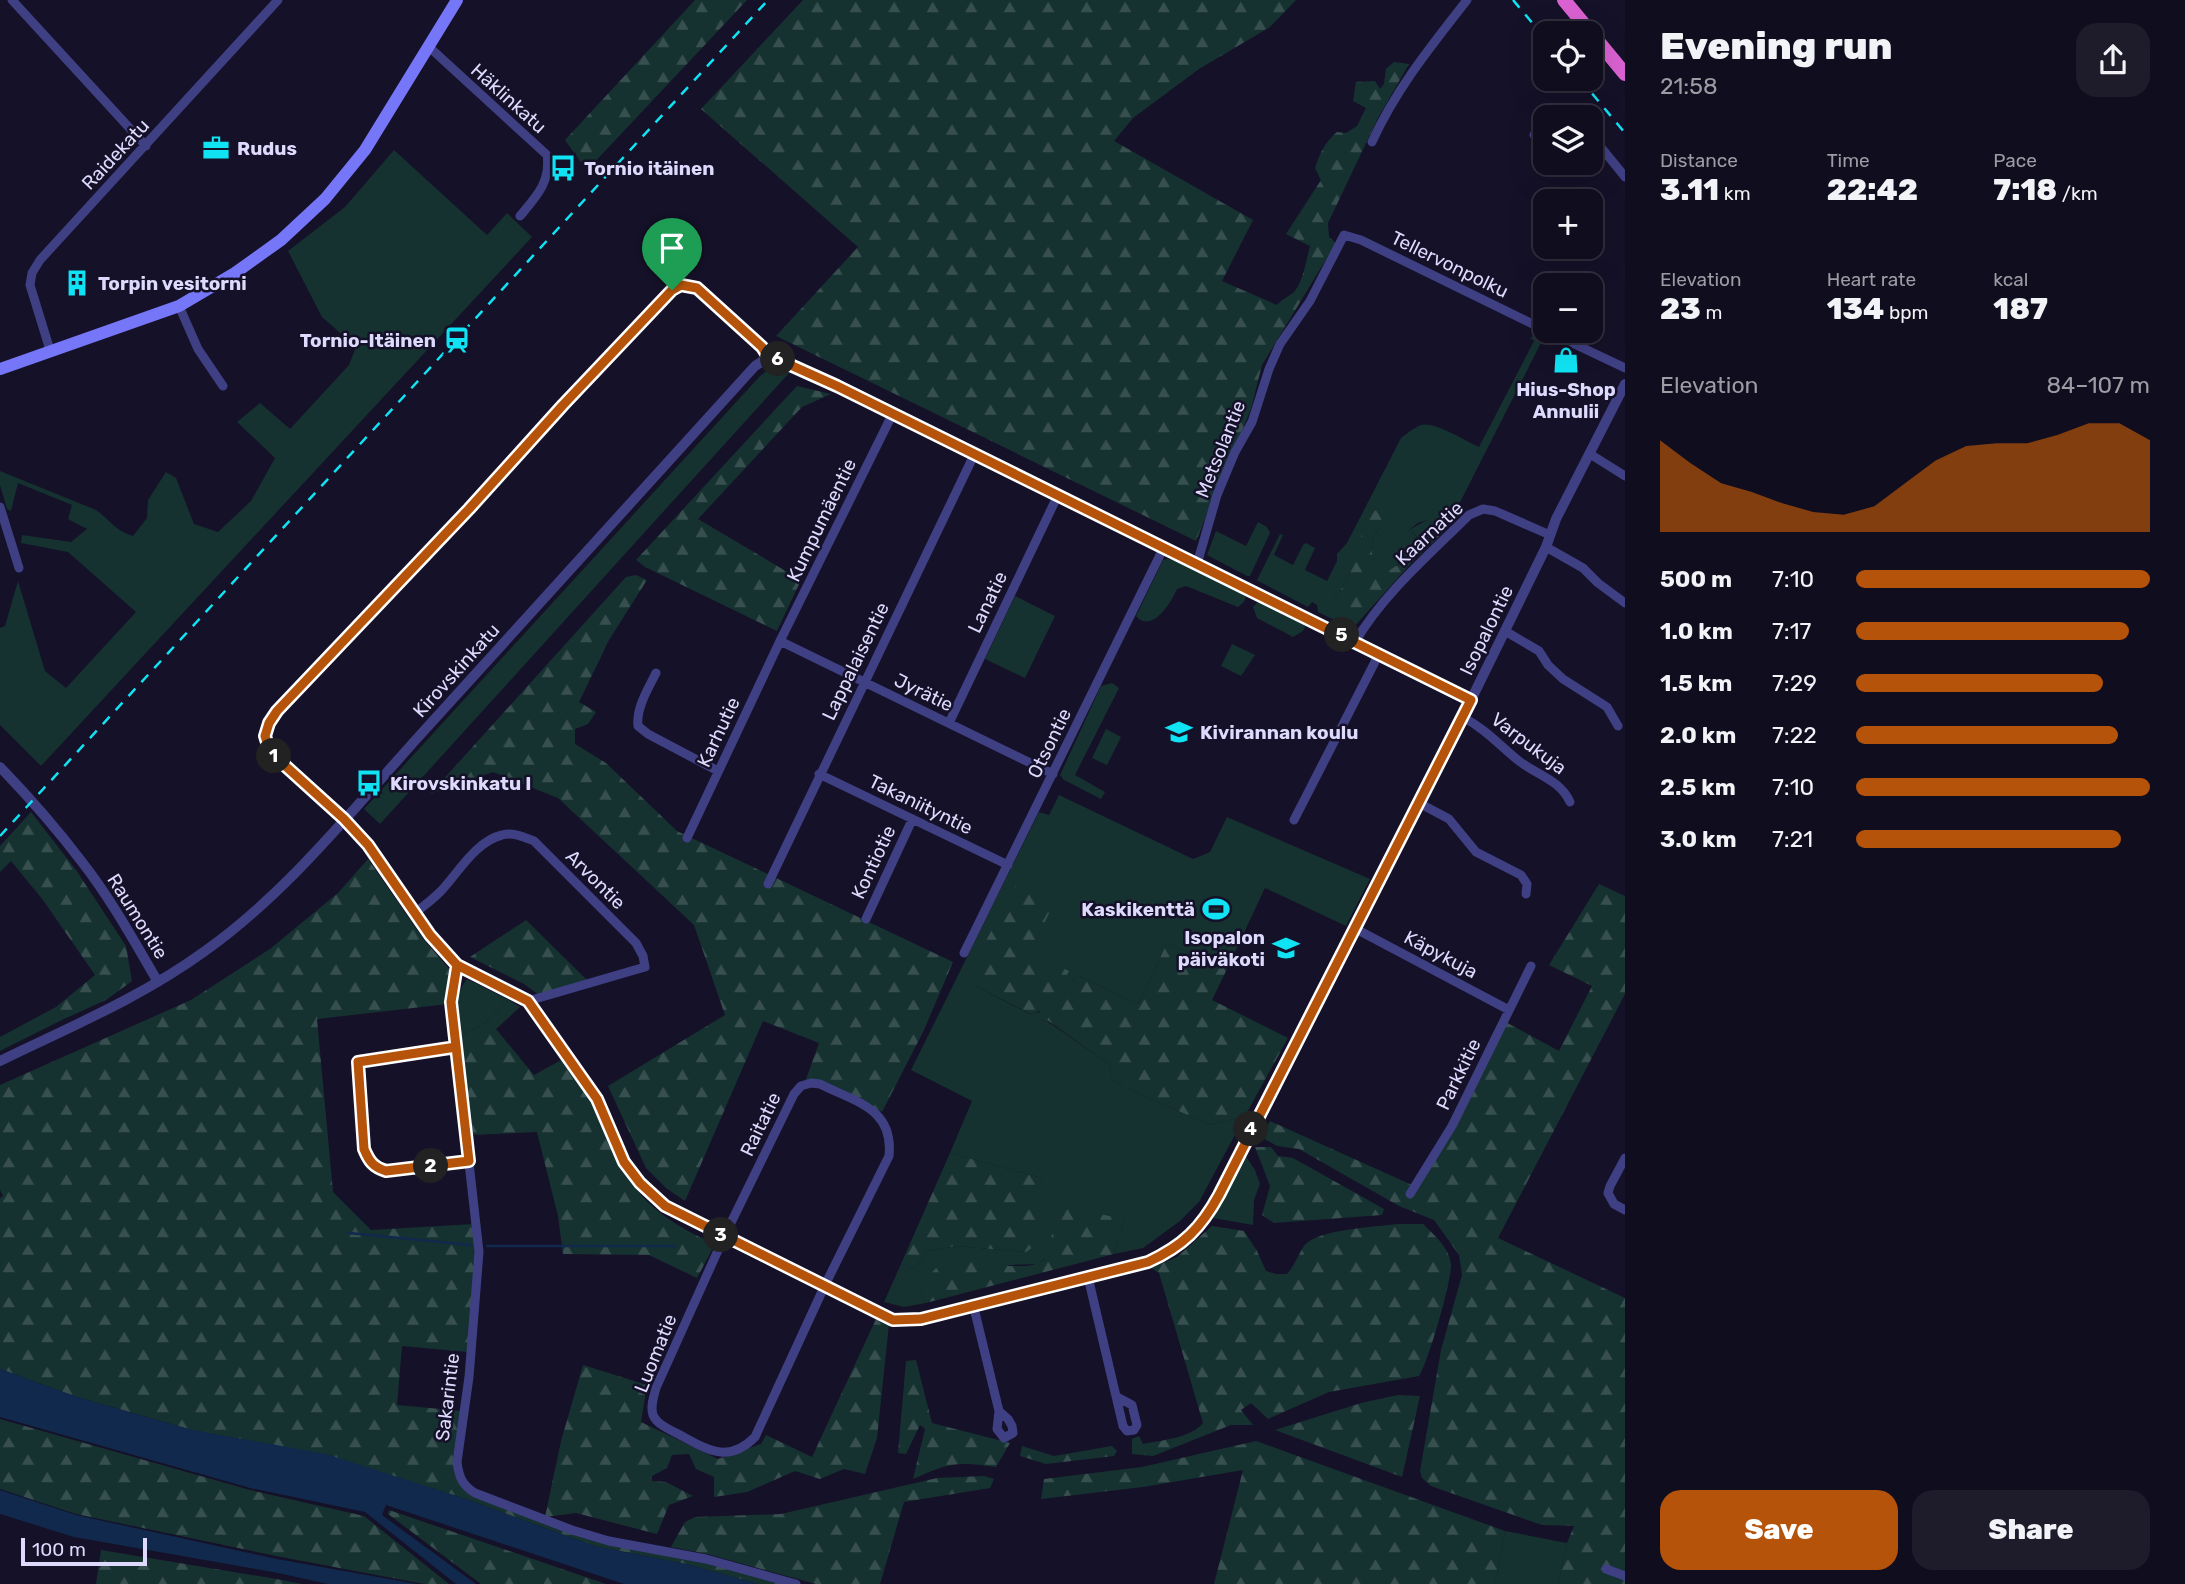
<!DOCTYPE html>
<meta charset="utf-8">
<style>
body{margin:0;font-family:Rubik,sans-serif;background:#1e1b2b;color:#f1f3f6;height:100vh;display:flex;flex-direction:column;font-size:26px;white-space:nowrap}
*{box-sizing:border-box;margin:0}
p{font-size:23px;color:#9c9ca4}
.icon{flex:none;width:38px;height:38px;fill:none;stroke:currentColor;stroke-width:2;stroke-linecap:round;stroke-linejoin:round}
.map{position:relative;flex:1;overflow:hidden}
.details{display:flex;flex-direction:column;background:#100d1e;width:560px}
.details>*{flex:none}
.buttons{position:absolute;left:1533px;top:21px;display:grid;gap:14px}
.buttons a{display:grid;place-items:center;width:70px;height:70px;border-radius:14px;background:#100d1e;box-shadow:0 7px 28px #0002,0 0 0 2px #302d3c;font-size:35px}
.scale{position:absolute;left:21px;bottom:18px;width:126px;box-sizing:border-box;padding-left:7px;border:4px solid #dddafd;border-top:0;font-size:19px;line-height:24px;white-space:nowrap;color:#dddafd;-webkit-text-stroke:5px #151128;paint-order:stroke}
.pin{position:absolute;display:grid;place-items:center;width:60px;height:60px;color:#fff;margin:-72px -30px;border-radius:50% 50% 50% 0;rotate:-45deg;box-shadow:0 0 7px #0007}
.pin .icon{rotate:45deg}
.km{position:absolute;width:35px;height:35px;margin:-18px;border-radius:50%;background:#222;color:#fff;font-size:19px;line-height:35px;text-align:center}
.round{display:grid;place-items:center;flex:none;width:74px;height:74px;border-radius:21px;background:#1e1b2b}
.headline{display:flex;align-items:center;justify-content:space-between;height:119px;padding:0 35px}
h1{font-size:38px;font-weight:800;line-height:52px}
.metrics{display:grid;grid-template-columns:repeat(3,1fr);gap:10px;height:119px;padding:7px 35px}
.metrics div{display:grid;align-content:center}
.metrics b{font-size:30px;font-weight:800}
.metrics small{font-size:19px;font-weight:400}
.metrics p{font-size:19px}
.chart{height:196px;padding:14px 35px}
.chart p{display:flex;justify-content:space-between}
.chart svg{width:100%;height:126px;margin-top:7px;fill:#b45309;opacity:.7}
.primary-button{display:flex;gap:14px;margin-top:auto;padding:14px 35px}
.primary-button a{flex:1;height:80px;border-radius:21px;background:#b45309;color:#fff;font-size:28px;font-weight:800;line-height:80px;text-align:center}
.primary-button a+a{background:#1e1b2b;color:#f1f3f6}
ul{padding:0 35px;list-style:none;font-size:23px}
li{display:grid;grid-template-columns:112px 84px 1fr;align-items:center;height:52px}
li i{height:18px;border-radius:9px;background:#b45309}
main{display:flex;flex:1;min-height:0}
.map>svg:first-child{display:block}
.green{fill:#153230;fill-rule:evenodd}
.forest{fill:url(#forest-firs)}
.water{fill:#11294c}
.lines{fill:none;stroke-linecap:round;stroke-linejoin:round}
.stream{stroke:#11294c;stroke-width:2.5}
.minor{stroke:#3f3f84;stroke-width:9}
.tertiary{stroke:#3f3f84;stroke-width:10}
.secondary{stroke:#7677f8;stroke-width:12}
.trunk{stroke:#da61d1;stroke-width:14}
.rail{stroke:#10e3f3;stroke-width:2.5;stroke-dasharray:10 9;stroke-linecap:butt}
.route-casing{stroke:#fff;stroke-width:14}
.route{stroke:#b45309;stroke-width:9}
.labels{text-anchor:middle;stroke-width:5;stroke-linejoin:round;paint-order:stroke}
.street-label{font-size:19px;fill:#dddafd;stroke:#151128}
.poi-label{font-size:19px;font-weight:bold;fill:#dddafd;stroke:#151128;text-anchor:start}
</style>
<main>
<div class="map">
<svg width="1625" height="1584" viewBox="0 0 1625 1584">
<defs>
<pattern id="forest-firs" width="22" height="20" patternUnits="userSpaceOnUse" patternTransform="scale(1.75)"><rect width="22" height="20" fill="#153230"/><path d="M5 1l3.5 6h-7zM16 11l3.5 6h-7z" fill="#374f4f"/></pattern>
</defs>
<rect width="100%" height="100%" fill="#151128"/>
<path class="green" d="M394,150l93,85 20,-22 25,24 -491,529 -41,-41v-97l5,-2 13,-45 27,90 21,17 70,-76 -68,-60 -47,-9 1,-8 49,7 16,-13 -19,-10 4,-14 -54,-22 -7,28 -4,-2 -7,-24v-14l96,39c13,9 21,22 37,26l14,-18 1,-18 18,-28 10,6 18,46 24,8 33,-31 24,-43 -38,-36 23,-19 30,26 59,-64 7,-18 -34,-30 -34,-66 57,-44z
M1538,333l6,4 -92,181 -10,16 -15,-14 -9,3 -9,7c11,7 11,13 11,25l-6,5 -5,-3 -4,1 -18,15c-19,-8 -20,-35 -5,-47h12l1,-17 -9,-2 -47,86 -7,6 20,30 -34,-17 -1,-7 -5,-3 -4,5 -50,-26 -1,-1 23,-46 3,1 -9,20 19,10 10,-20 3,-2 9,5 -10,22 22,11 10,-20v-7l10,-11 54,-105c6,-5 13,-10 20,-13 13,-4 45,16 58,22l55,-106 -4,-3z
M778,368l12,4 -410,452 -16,-15 396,-433 9,-7z
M1258,522l9,5 3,6 -20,43h-3l-40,-21 9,-24 30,15z
M1167,559l9,1 67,34 3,3 -2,5 -6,5 -52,-21 -9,3c-6,14 -25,45 -41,27l2,-4 25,-52z
M1015,596l40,20 -30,62 -40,-19z
M1258,602l45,22 2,3 -2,4 -10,6 -36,-19 -4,-11z
M1232,644l23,11 -14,21 -20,-10z
M1112,683l7,5 -44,87 30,17 -4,7 -37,-19 -4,-5 41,-89z
M1106,729l15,8 -14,28 -15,-7z
M1059,795l134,64 17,-7 17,-35 143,62 -24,47 -81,-38 -38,81 -60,-26 -29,61 -61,-29 -30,46 62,43 3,14 10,8 88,39 35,-9 -46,86 -19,19 -37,27 -29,6 11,-35 -80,39 -7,6 -28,1 -91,25 7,13 -22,4 -20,-5 17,-38 12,5 15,-18 28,-5 70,6 16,-74 -92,-25 22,-52 -61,-31 128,-258 10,3zM1054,901l-24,52 10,59 -10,2 -55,-28z
M467,979l42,21 -24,23 -26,14c-1,-21 -6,-40 8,-58z
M56,1007l8,12 -64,32v-14z
M1245,1155l10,15 5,14 -6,16 -1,25 -40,-7z
M1505,1531l62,12 -9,41h-63z"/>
<path class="forest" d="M695,0h52l-157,167 -10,-6 -15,-21z
M803,0h493l-26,27 -71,42 -66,49 -19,23 139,79 -31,61 55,24c5,-6 13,-9 18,-14 9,-12 11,-31 15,-45l-24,-12 35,-54 -6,-12c5,-15 10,-26 22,-36l9,1 11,-7 9,-18 -13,-7 3,-19 19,-1 5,8 4,-5 2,-15 8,-7 15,2 -31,54 -50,105 1,14 7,6 -74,122 -11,44 -55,132 -420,-205 82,-89 -157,-138z
M797,386l34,8 -29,13 -104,112 103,61 -24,51 -132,-64 -9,-7z
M1383,505l12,4 6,6v5l-7,6h-12c-15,12 -14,39 5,46l22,-15 5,3 -62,69 -18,-19 -2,-11 7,-6 22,-41v-18l8,-19z
M1427,520l15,14 -22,21c0,-12 0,-19 -11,-25z
M636,575l11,5 -38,60 -30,62 17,10 -8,12 -13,5v15l31,19 71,68 276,131 -29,68 -42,82 -61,-30h-16l14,-39 -56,-22 -78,180 -19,-13 -20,-20 -38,-82 117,-71 -31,-90 -136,-127 -65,-26 -63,22 196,-217z
M31,812l45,58 50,76 6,35 -26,19 -42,19 -8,-12 39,-32 -52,-75 -32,-39 -11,11v-26z
M368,859l56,81 27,31 4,2 -7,31 -131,15 16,173 38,38 103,-6 4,36 -10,92 -66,-6 -5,59 65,6 -2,74 111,48 134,29 76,22h-23l-72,-20 -92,-18 -128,-47 -140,-44 -134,-25 -115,-33 -77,-28v-171l3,-2 -3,-6v-105l191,-85 79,-51 68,-56z
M1017,883l38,18 -25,52 39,18c-10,18 -17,38 -38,43l-56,-28 -8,-10z
M1599,884l26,12v98l-127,244 127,60v286h-67l9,-41 7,-17 -32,-1 -111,-39 -9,-8 -2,-7 21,-121 21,-75 -3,-20 -25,-35 -35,-14 -100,-57 -22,-3 -16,-9 9,-16 142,64 36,-59 52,-107 59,32 33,-65 -43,-21z
M526,920l63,62 -50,13 -15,-11 -54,-27z
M1167,943l60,26 -15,31 76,38 -43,78 -35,9 -88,-39 -10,-8 -3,-14 -62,-44 30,-45 61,29z
M509,1000l11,7 -24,22 38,46 31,-17c10,15 22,30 30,46 12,28 21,60 40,84 21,26 50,43 80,56l-18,34 -48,-23 -86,-1 -5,-38 -21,-84 -66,3 -12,-98 26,-14z
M1255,1147h16l7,9 15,2 91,51 -2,6 -108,8 -12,-8 8,-29z
M950,1153l92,25 -9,69 -7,5 -70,-6 -28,5 -15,18 -12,-5z
M1058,1206l67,13 -11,35 -188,49 -7,-13c8,-11 16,-26 31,-29 19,-3 83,15 95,-3 5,-8 10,-41 13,-52z
M1398,1224h25c11,11 26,23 28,40 1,16 -23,99 -32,112l-90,16 -61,27 -17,-16 -10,7 12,15h-22l-78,31 -21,-2v-15l7,-3 4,8c19,-4 48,-6 60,-21l-44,-150 -8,-5 26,-11 35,-31 32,5 13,20 9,20 10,3h11c8,-9 11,-19 17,-28 13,-17 72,-19 94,-22z
M876,1319l13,5 -12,114 -12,36 -21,-5 -24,10 -25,-8 -48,21 -33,5v-20l-18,-8 -7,-15 -17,1 -5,13 -15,8v5l14,1 27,14 -24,9 -12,29 -81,-21 -31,4 16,-76 22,-76 64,20 -6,37 77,37 43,-15 5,-9 46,22z
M916,1360l16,63 78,20 -14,24c-39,-6 -48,-4 -83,12l12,-50 -5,-4 -14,29 -8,-1 8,-92z
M1398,1395l22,1 -18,81 -127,-47 86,-27z
M0,1419l250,71 114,26 85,68h-25l-148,-28 -200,-42 -76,-25z
M1256,1441l249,90 -10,53h-281l29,-114 -100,17 -102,12 3,-20 98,-12z
M1022,1446l32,10 58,-10 5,5 -3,5 -68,8 -26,-8z
M984,1476l10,3 -4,9 -86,14 -24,82h-64l-109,-30 -36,-7 14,-25 10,-5 86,-3 156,-36z
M389,1510l217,74h-125l-93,-70z
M101,1550l181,30 20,4h-206z"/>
<path class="water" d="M0,1369l77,28 115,33 134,24 140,45 128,47 92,18 72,20h-134l-238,-79 -4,10 94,69h-20l-91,-72 -115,-24 -250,-71z
M0,1490l76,25 201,44 140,25h-89l-50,-11 -204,-36 -74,-23z"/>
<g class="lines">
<path class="stream" d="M349,1233l122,12
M487,1246h188"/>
<path class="minor" d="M12,0l134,146
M428,46l119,109c4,27 -11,42 -27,61
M1534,135c11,-24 17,-27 43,-18
M1591,135l34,42
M1372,142c24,-53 59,-96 95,-142
M179,306l19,43 25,37
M1547,331l78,37
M50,350l-20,-65 2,-12 8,-13 238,-260
M769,357l-7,-10 -65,-59 -15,-3 -10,5 -109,115 -94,104 -192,202 -8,12 -4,13 5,16 74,67 24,26 62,90 21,25 77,41 70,98 26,63 16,21 25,23 228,114 28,-1 227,-57c35,-16 53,-34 71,-67l252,-495
M1590,454l35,22
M0,507l19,61
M1546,547l37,21 15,15 27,20
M1197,564l20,-69 18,-43 17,-30 17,-53 11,-25 30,-43 34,-66 17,5 184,90
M1505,631l34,20 9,14 15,14 44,28 11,19
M780,641l273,133
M1355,642c29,-49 74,-87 114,-127l14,-6 12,2 55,24
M656,673c-8,16 -20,35 -18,53l10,8 70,37
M1462,717c23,11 38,29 57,44 18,14 41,19 51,41
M949,723l108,-226
M819,774l189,91
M1419,803l30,16 27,33 45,23 6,9 -1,10
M1294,820l85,-166
M687,838l93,-197 113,-228
M768,884l206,-429
M416,912c8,-6 17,-13 25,-21 17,-18 35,-50 61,-56 11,-3 22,2 32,6l102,102 7,13 2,11 -117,34
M866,919l46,-99
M1356,929l153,81
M964,953l200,-406
M457,965l-6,37 28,250 -10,125 -12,85c2,15 5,23 18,31l97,37 37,11 97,18 90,25
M455,1047l-97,15 6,87c5,12 9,18 22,22l83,-10
M811,1083l9,1c35,18 74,24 69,72l-64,129 -70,152c-27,27 -47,13 -75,-2 -9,-5 -23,-10 -27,-20 -3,-9 1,-19 3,-27l68,-151 70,-143 7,-8z
M1625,1158l-15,28 -2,7 6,11 11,6
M1410,1194l42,-68 79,-160
M1088,1277l35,149 4,5 7,-1 3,-5 -5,-20 -15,-8
M973,1304l26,107 -2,18 7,9 9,-5 -1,-7 -4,-7 -9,-8
M1606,1569l19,7"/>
<path class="tertiary" d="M0,767c29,30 57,62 82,95 29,37 52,79 76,120
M0,1061c70,-34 142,-64 205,-110 83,-59 148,-142 216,-217 112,-122 223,-245 334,-368l14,-9 8,2 60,27 634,314 75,-153 10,-28 69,-135"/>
<path class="secondary" d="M0,369l179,-63 56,-33 46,-33 44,-41 40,-49 92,-150"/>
<path class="trunk" d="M1564,0l61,74"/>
<path class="rail" d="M1513,0l32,38
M1580,79l45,54
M0,836l768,-836"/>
</g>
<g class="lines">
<g class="route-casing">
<path id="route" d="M672,290l-109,115 -94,104 -192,202 -8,12 -4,13 5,16 74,67 24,26 62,90 27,30 -6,37 5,45 -98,15 6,87c5,12 9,18 22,22l83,-10 -18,-159 6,-37 71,36 69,98 27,63 16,21 25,23 228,114 28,-1 227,-57c35,-16 53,-34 71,-67l252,-495 -634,-314 -60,-27 -8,-1 -7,-11 -65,-59 -16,-3 -9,5"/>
</g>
<use href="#route" class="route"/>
</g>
<defs>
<g id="office-bare" transform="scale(2.1)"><path d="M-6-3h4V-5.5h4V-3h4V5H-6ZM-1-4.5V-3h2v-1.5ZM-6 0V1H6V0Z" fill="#10e3f3" stroke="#151128" stroke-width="2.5" paint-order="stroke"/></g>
<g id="bus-bare" transform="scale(2.1)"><path d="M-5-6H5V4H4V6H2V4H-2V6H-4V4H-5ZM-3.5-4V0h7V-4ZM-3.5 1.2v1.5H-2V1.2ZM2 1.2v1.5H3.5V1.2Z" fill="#10e3f3" stroke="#151128" stroke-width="2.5" paint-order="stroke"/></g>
<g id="building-bare" transform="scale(2.1)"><path d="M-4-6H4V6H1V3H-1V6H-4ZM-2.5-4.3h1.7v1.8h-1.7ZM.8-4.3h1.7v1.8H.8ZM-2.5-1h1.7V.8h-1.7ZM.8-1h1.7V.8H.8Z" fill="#10e3f3" stroke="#151128" stroke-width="2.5" paint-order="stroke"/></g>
<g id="station-bare" transform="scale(2.1)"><path d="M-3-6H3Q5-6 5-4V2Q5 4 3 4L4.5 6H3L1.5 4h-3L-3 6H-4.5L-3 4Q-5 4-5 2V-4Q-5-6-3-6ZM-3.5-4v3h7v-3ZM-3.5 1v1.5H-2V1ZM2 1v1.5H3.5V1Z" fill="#10e3f3" stroke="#151128" stroke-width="2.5" paint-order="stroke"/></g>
<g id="shop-bare" transform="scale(2.1)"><path d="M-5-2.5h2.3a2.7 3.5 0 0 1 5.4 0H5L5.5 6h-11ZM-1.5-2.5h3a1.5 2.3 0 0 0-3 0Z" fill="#10e3f3" stroke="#151128" stroke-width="2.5" paint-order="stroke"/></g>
<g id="school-bare" transform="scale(2.1)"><path d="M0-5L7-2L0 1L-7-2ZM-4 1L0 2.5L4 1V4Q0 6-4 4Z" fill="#10e3f3" stroke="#151128" stroke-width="2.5" paint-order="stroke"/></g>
<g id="stadium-bare" transform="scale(2.1)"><path d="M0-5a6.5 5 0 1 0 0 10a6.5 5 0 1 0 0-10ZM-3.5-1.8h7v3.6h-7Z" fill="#10e3f3" stroke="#151128" stroke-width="2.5" paint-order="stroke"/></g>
</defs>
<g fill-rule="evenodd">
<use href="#office-bare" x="216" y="148"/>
<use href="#bus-bare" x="563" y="168"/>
<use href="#building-bare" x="77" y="283"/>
<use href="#station-bare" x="457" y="340"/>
<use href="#shop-bare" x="1566" y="360"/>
<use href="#school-bare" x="1179" y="732"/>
<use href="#bus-bare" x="369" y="783"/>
<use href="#stadium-bare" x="1216" y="909"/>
<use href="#school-bare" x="1286" y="948"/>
</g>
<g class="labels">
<g class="street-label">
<text transform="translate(509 98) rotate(42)" y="7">Häklinkatu</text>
<text transform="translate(115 154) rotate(-47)" y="7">Raidekatu</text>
<text transform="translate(1450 264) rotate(26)" y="7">Tellervonpolku</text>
<text transform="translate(1220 449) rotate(-68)" y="7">Metsolantie</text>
<text transform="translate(821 520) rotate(-64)" y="7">Kumpumäentie</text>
<text transform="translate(1429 533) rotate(-43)" y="7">Kaarnatie</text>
<text transform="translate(987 602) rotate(-64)" y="7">Lanatie</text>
<text transform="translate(1486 630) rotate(-64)" y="7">Isopalontie</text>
<text transform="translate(855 661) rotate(-64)" y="7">Lappalaisentie</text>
<text transform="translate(456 670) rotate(-48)" y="7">Kirovskinkatu</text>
<text transform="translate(924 692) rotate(26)" y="7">Jyrätie</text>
<text transform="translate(718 732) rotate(-65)" y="7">Karhutie</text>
<text transform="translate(1049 743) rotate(-64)" y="7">Otsontie</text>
<text transform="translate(1529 743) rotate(37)" y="7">Varpukuja</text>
<text transform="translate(921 804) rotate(26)" y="7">Takaniityntie</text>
<text transform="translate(873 862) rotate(-65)" y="7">Kontiotie</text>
<text transform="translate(596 879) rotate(45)" y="7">Arvontie</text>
<text transform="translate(138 916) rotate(58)" y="7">Raumontie</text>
<text transform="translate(1441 954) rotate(28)" y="7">Käpykuja</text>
<text transform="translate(1458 1074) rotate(-64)" y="7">Parkkitie</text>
<text transform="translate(760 1124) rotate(-64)" y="7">Raitatie</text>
<text transform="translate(655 1353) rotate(-68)" y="7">Luomatie</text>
<text transform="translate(447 1397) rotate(-83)" y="7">Sakarintie</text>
</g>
<g class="poi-label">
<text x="237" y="155">Rudus</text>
<text x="584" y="175">Tornio itäinen</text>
<text x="98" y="290">Torpin vesitorni</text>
<text x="436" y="347" text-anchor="end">Tornio-Itäinen</text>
<text x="1566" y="396" text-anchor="middle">Hius-Shop<tspan x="1566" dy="22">Annulii</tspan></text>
<text x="1200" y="739">Kivirannan koulu</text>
<text x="390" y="790">Kirovskinkatu I</text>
<text x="1195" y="916" text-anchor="end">Kaskikenttä</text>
<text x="1265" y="944" text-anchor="end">Isopalon<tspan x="1265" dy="22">päiväkoti</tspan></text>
</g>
</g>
</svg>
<div class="buttons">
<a><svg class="icon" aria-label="locate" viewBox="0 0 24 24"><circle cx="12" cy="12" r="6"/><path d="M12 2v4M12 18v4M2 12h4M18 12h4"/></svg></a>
<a><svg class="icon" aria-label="layers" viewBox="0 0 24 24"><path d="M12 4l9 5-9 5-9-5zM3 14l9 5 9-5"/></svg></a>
<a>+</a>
<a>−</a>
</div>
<div class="scale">100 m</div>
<div class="pin" style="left:672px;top:290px;background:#1e9e55"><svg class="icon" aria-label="arrive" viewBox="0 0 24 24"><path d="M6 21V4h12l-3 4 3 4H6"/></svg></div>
<b class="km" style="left:274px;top:756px">1</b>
<b class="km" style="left:431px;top:1166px">2</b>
<b class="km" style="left:721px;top:1235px">3</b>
<b class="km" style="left:1251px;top:1129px">4</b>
<b class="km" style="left:1342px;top:635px">5</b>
<b class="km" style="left:778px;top:359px">6</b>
</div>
<section class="details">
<div class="headline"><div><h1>Evening run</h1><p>21:58</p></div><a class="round"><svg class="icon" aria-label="share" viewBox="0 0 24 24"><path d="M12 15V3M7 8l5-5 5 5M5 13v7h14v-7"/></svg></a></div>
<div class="metrics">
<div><p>Distance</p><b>3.11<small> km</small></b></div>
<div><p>Time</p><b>22:42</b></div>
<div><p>Pace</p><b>7:18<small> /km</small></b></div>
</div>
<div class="metrics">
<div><p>Elevation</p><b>23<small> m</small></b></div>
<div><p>Heart rate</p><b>134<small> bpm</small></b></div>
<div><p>kcal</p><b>187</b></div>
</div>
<div class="chart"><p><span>Elevation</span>84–107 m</p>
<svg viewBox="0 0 160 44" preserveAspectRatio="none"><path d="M0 44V12L10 20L20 27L30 30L40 34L50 37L60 38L70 35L80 27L90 19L100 14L110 13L120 13L130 10L140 6L150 6L160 12V44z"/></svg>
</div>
<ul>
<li><b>500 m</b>7:10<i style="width:100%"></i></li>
<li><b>1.0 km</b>7:17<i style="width:93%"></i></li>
<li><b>1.5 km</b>7:29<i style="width:84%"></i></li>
<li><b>2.0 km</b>7:22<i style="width:89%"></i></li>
<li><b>2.5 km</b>7:10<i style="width:100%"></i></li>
<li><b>3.0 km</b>7:21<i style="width:90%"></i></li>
</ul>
<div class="primary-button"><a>Save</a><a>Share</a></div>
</section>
</main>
